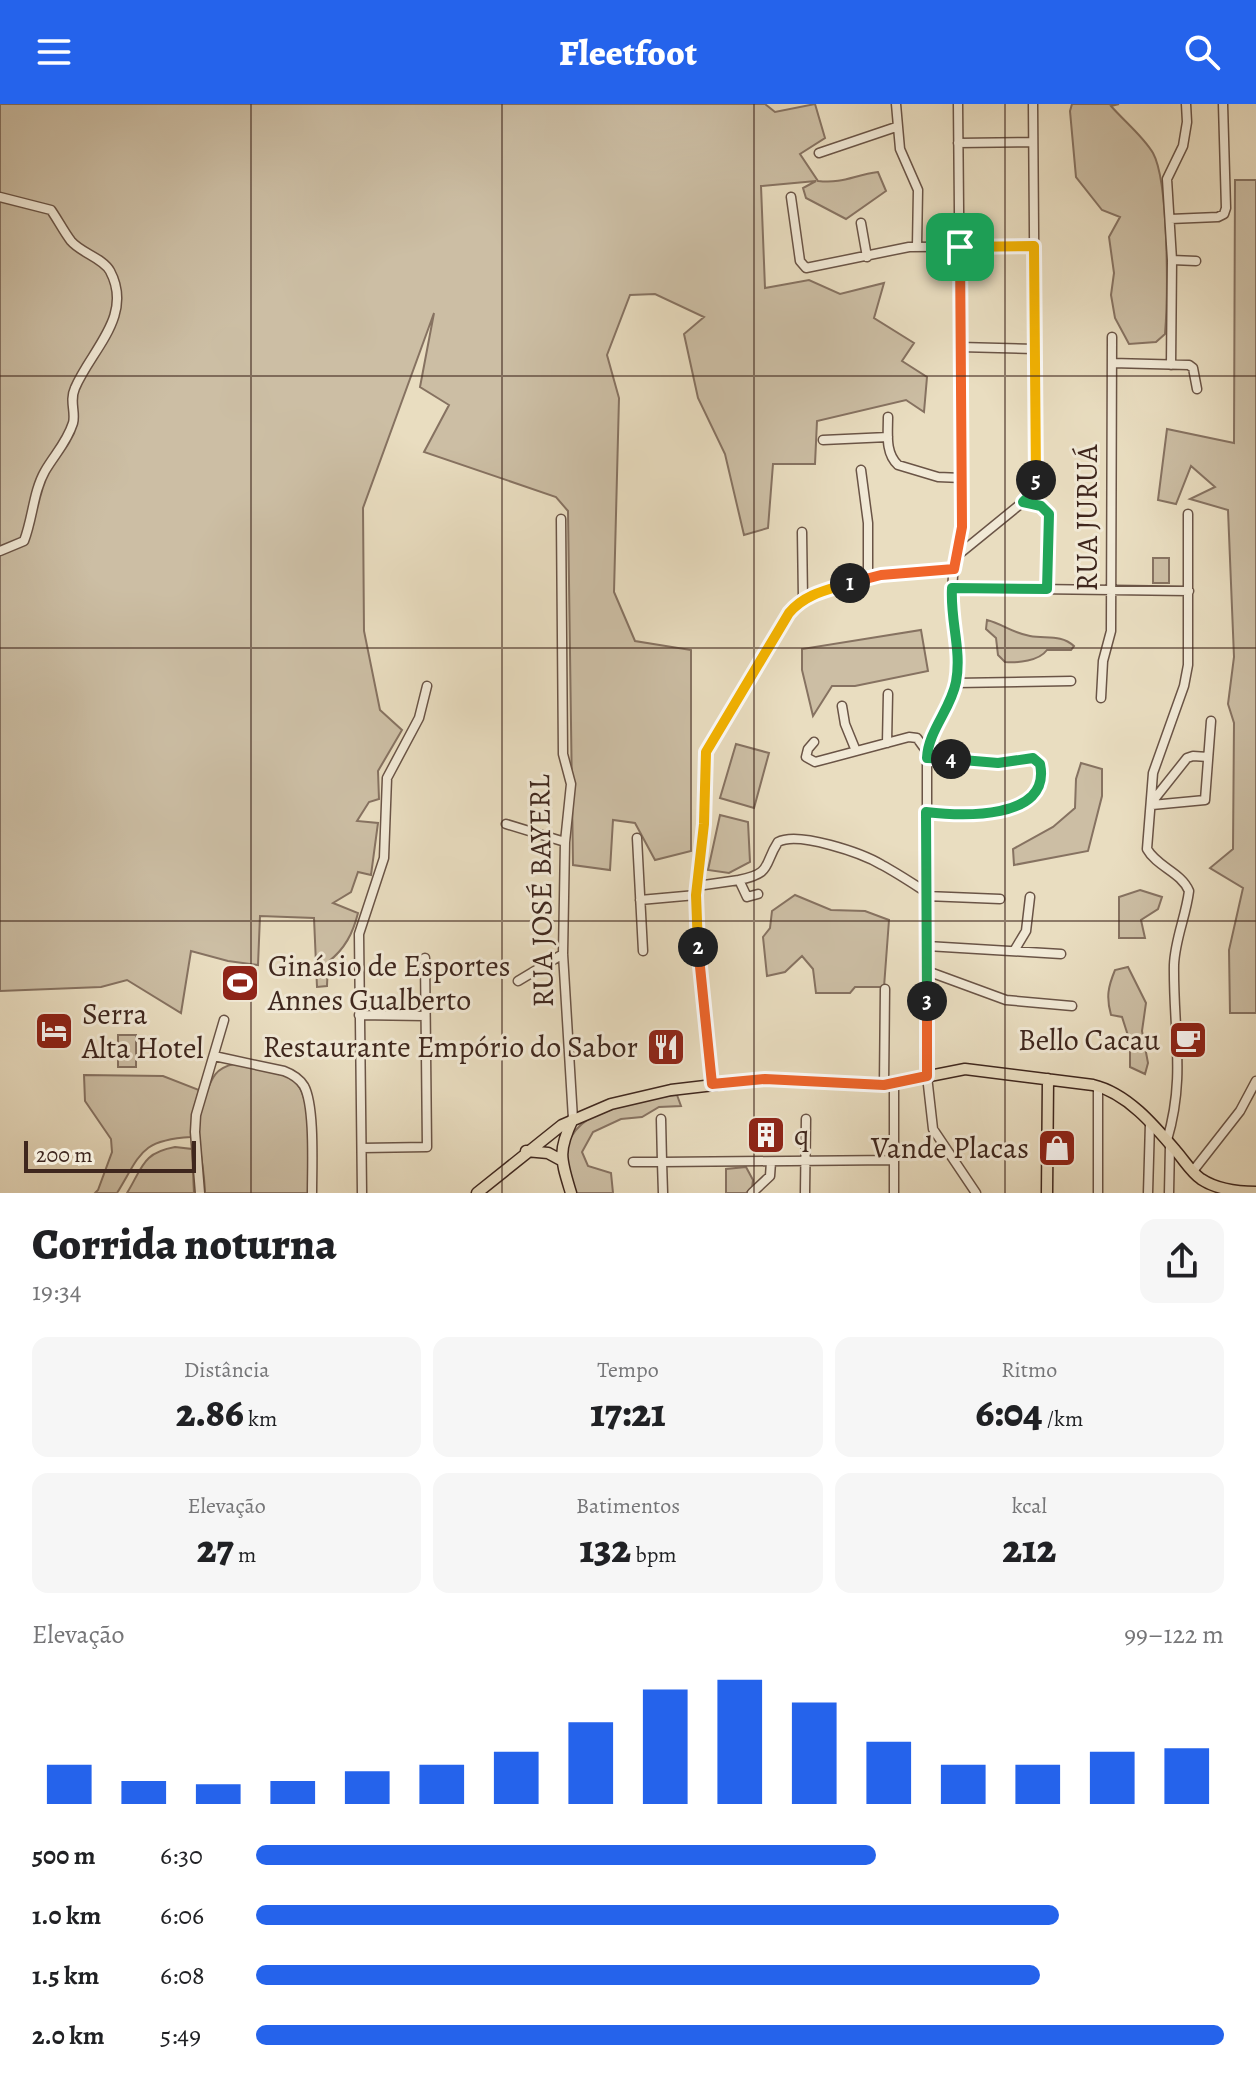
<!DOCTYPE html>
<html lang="pt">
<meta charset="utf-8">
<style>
body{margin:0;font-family:Alegreya,serif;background:#f6f6f6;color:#202124;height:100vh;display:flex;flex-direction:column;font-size:30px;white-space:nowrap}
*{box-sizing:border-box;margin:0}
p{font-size:26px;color:#757577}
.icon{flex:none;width:44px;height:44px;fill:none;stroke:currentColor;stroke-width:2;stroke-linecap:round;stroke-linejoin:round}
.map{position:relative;height:1089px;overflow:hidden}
.sheet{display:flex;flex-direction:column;background:#fff;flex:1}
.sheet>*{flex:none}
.scale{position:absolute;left:24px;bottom:20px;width:172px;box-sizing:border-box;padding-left:8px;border:4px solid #3f271e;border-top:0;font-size:22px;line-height:28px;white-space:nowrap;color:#3f271e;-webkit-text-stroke:6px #f1e9d6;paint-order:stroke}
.pin{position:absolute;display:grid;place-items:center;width:68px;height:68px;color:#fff;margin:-34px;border-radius:16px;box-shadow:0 4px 12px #0006}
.km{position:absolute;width:40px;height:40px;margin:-20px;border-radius:50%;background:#222;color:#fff;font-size:22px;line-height:40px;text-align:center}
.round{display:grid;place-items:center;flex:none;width:84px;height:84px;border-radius:16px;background:#f6f6f6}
.headline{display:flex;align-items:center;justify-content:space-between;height:136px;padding:0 32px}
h1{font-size:44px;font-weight:800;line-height:60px}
.stats{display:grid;grid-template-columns:repeat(3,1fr);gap:12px;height:136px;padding:8px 32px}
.stats div{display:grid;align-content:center;border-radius:16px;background:#f6f6f6;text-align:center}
.stats b{font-size:40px;font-weight:800}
.stats small{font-size:22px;font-weight:400}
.stats p{font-size:22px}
.chart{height:224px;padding:16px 32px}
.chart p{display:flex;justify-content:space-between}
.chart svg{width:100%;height:144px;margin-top:8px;stroke:#2563eb;stroke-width:6}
ul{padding:0 32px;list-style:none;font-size:26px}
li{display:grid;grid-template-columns:128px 96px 1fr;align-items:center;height:60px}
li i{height:20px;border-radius:10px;background:#2563eb}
header{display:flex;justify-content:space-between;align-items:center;height:104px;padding:0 32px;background:#2563eb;color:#fff;font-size:36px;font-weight:800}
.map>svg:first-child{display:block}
.green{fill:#ccbea4;stroke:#867261;stroke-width:2}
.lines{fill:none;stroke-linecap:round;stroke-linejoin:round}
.minor-casing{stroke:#6a5446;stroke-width:11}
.major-casing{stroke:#3f271e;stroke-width:13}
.minor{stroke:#f1e9d6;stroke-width:8}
.major{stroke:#e9ddc0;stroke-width:10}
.split-1-casing{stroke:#fff;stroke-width:16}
.split-2-casing{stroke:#fff;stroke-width:16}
.split-3-casing{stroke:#fff;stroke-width:16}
.split-4-casing{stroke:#fff;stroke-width:16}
.split-5-casing{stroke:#fff;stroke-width:16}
.split-6-casing{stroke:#fff;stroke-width:16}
.split-1{stroke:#f0652b;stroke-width:10}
.split-2{stroke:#f5b400;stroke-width:10}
.split-3{stroke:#f0652b;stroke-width:10}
.split-4{stroke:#22a559;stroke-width:10}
.split-5{stroke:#22a559;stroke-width:10}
.split-6{stroke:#f5b400;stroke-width:10}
.grid{fill:none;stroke:#3f271e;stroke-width:2;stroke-opacity:0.55}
.labels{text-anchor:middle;stroke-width:6;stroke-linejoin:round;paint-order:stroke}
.street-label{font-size:30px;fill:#3f271e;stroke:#f1e9d6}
.poi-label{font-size:30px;fill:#3f271e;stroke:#f1e9d6;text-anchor:start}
</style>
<header><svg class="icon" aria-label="menu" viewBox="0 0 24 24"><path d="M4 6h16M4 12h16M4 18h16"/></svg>Fleetfoot<svg class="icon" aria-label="search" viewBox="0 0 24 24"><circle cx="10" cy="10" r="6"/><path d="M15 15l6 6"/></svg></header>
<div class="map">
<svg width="1256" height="1089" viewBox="0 0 1256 1089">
<rect width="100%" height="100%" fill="#e9ddc0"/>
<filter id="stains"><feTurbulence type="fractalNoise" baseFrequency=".0025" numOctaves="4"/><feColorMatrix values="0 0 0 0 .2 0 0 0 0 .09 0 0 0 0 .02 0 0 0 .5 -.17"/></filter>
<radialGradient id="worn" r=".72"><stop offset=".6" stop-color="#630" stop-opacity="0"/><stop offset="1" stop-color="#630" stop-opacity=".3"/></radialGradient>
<path class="green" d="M0,0h765l10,8 40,-8 10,34 -25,16 18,27c25,3 36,-6 60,-9l8,19 -40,28 -40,-21 -3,-10 13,-7 -55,5 4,102 44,-8 31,14 44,-11 -10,35 40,25 -12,18 25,16 -3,35 -18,-12 -89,21 -2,43h-42l-5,64 -24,7 -19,-81 -27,-56 -14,-64 20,-17 -49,-23 -25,1 -23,60 12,43 -5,194 21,49 56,9v201l-36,9 -20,-37 -22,-3 -3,50 -37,-5 -5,-354 -12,-14 -132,-45 25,-47 -29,-18 14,-74 -71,195 1,123 16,79 22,20 -24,41 1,28 -10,3 -12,19 21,2 -7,52 -13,-3 -7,20 -18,11 25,10c-5,20 -13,36 -30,49l-1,24 -10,1 -3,-69 -54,-2 -2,49 -30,-4 -37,-10 -10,62 -54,-33 -26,7 -101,4z
M1072,0h47l-8,2c13,15 32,30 42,47 16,29 15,144 12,181l-9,8 -27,2 -14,-26 -4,-23 3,-22 -5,-36 11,-20 -18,-7 -26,-33 -6,-66z
M1235,76h21v833h-26l-1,-63 14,-62 -33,-20 23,-19 1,-126 -6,-19 6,-47 -6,-147 -38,-11 25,-12 -24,-21 -15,38 -18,-4 9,-71 67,14z
M1153,454h16v25h-16z
M987,516c16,4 25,13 43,16 16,3 31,-2 44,10l-3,4h-24c-8,11 -29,13 -42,12l-7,-7 -2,-17 -10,-9z
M921,526l7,41 -73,15h-23l-19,30 -11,-46v-21z
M736,640l33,9 -15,55 -34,-10z
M1081,659l21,6v27l-14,55 -74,14 -1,-16 40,-22 22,-19 1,-29z
M720,711l28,7 2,40 -21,11 -21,-3z
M1140,786l22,7 -4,12 -17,11 4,18h-26v-41z
M795,791l36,15 34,1 24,9 -5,67h-29l-5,6h-34l-3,-24 -11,-13 -17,16 -18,4 -4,-39 7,-9 2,-17z
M1128,863l18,36 -4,28 6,32 -3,11 -15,-7v-25l-8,-25 -11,-2c-5,-18 -3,-28 4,-45z
M118,931h18v32h-18z
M234,960c17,4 40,5 56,13 26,15 18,89 19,116h-104c-1,-40 -14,-59 1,-99 6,-17 10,-26 28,-30z
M84,971l79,1 36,14 -6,22 -2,25c-51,3 -50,17 -74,56h-22l3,-3 14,-38 -1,-13 -26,-38z
M677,991l4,11 -22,1 -17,10 -21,2 -28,13 -11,20 6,14 23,7 2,20h-38c-3,-9 -8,-20 -9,-30 -5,-54 72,-64 111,-68z
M175,1043l17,2 2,44h-67c16,-26 15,-40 48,-46z
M746,1063l7,13 -1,8 -6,5h-20v-24z"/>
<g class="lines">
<g class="minor-casing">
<path id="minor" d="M896,0l4,45 18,41 -1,56
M958,0l4,423 -9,49 -2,30 8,45 -1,19 -5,24 -25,53 -1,11v318l6,53 43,64
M958,39l75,-1
M819,49l77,-26
M0,93l51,13c7,10 13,22 20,31 10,12 32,17 39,30 24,45 -19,79 -35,117 -6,13 1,24 -2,35 -6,19 -18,31 -28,48 -12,21 -12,47 -21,70l-24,10
M791,93l9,64 6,7 103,-21 125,-1
M1170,115l48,-2 6,-3 2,-6 -3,-104
M861,119l6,34
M1172,156l24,1
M960,243l75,2
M1112,259l77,2 4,3 4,21
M1171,261l1,-105 -5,-81 16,-33 4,-24 -1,-18
M888,313c0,17 -3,36 10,48l40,12 24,1
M823,336l65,-3
M861,366l7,53v55
M1023,398l18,4 8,8 -2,75
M561,415l2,235 8,30 -6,58 -2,112 10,165
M802,428l1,67
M958,451l65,-53 10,-10 3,-10 -3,-378
M952,484l237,3
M956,579l115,-2
M1101,594l2,-37 8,-30 1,-294
M842,602l3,18 11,27
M814,638l-6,7 -2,8 9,5 94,-25 8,1 10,14
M887,639l1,-49
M1152,698l35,-44 6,-2 15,1
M1152,701l53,-5 6,-79
M926,708c34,4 125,9 114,-48l-7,-6 -35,5 -71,-5
M506,720l59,18
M637,734l6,113
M739,776c34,-7 24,-15 39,-38 20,-11 84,11 104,23 15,8 30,18 44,27
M697,782l42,-6 8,17 11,-3
M926,792l74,3
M640,796l56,-5
M927,842l134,8
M1014,847l12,-20 4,-34
M927,867l79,29 66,6
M518,877l45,-27
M359,911l66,1
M214,952l70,15c8,3 15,7 20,15 11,20 8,82 8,107
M712,980l-16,-174 8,-86 2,-72 77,-132 20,-21 17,-7 55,-16 79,-7
M884,981l1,-96
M1098,982v107
M1167,1036c19,-63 6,-111 7,-175 1,-26 12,-49 15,-74 -8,-19 -32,-24 -42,-42l6,-76 31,-87 4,-21v-151
M362,1044l65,-1 -2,-189
M633,1058h29l-1,-43
M1193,1067l47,-60 16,-30
M200,1089l-5,-61 1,-17 28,-95
M362,1089l-3,-259 25,-76 3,-80 32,-60 8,-32
M663,1089l-1,-31 232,-2
M752,1089l18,-17 1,-14
M805,1089l1,-74
M894,1089v-109
M1148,1089l2,-70
M1169,1089l1,-48"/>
</g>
<g class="major-casing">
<path id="major" d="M526,1047l22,2 13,7
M477,1089l85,-68 49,-21 60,-14 94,-11 119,6 81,-16 128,16c34,8 61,40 83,66 8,9 15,21 25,28 15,10 37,13 55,13
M571,1089c-10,-33 -14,-41 2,-74
M1047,1089l1,-114"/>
</g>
<use href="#minor" class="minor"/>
<use href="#major" class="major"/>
</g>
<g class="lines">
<g class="split-1-casing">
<path id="split-1" d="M850,479l31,-8 73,-6 8,-42 -2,-280"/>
</g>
<g class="split-2-casing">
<path id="split-2" d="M698,843l-2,-52 8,-71 2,-72 83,-139c16,-19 38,-23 61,-30"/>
</g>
<g class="split-3-casing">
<path id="split-3" d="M698,843l14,137 53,-5 119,6 43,-9v-75"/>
</g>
<g class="split-4-casing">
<path id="split-4" d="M927,897l-1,-189c34,4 126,9 114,-48l-7,-6 -35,5 -47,-4"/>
</g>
<g class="split-5-casing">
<path id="split-5" d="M951,655l-24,-1c1,-27 24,-49 29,-76 6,-32 -6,-61 -4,-94l95,1 2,-75 -8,-8 -18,-4 10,-10 3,-12"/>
</g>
<g class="split-6-casing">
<path id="split-6" d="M960,143l74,-1 2,234"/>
</g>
<use href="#split-1" class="split-1"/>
<use href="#split-2" class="split-2"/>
<use href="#split-3" class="split-3"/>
<use href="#split-4" class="split-4"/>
<use href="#split-5" class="split-5"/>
<use href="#split-6" class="split-6"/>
</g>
<path class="grid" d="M251,0v1089M502,0v1089M754,0v1089M1005,0v1089M0,272h1256M0,544h1256M0,817h1256"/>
<defs>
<g id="stadium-square" transform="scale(2)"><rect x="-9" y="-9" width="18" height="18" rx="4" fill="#8f2418" stroke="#f1e9d6"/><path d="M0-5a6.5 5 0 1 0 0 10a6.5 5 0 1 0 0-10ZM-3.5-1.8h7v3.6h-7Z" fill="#fff"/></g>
<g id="hotel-square" transform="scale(2)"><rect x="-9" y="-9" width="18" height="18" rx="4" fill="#8f2418" stroke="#f1e9d6"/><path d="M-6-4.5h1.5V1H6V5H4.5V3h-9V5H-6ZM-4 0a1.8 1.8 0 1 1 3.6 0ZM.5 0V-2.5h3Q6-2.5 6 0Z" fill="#fff"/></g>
<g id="cafe-square" transform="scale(2)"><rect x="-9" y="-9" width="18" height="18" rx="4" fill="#8f2418" stroke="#f1e9d6"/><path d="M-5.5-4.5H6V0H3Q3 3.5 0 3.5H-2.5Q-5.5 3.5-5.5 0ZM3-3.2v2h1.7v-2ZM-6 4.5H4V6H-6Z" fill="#fff"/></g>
<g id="restaurant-square" transform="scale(2)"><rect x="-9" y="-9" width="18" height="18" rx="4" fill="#8f2418" stroke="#f1e9d6"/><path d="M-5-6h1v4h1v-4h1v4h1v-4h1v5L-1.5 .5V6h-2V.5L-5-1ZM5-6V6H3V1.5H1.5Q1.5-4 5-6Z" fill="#fff"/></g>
<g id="building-square" transform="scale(2)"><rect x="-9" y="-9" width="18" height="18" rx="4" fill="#8f2418" stroke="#f1e9d6"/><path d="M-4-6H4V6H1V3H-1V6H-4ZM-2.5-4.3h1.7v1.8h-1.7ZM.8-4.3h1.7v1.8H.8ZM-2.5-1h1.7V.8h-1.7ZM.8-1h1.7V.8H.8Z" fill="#fff"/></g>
<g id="shop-square" transform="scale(2)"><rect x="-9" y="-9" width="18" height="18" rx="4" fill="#8f2418" stroke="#f1e9d6"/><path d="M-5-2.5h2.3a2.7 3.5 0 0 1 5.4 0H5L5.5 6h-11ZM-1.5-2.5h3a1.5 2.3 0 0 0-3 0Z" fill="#fff"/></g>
</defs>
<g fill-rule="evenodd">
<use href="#stadium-square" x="240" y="879"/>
<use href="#hotel-square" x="54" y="927"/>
<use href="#cafe-square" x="1188" y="936"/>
<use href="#restaurant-square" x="666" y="943"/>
<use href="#building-square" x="766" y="1031"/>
<use href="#shop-square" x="1057" y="1044"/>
</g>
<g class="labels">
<g class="street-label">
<text transform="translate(1087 414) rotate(-90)" y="10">RUA JURUÁ</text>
<text transform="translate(541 787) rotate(-91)" y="10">RUA JOSÉ BAYERL</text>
</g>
<g class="poi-label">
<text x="268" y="872">Ginásio de Esportes<tspan x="268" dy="34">Annes Gualberto</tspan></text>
<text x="82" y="920">Serra<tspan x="82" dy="34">Alta Hotel</tspan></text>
<text x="1160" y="946" text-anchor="end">Bello Cacau</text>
<text x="638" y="953" text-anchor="end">Restaurante Empório do Sabor</text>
<text x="794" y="1041">q</text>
<text x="1029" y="1054" text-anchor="end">Vande Placas</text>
</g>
</g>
<rect width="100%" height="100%" filter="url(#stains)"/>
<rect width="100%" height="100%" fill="url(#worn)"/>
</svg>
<div class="scale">200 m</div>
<div class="pin" style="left:960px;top:143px;background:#1e9e55"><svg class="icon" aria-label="arrive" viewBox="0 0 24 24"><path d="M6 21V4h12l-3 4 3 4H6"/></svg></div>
<b class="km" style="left:850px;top:479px">1</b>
<b class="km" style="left:698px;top:843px">2</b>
<b class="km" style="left:927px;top:897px">3</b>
<b class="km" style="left:951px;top:655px">4</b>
<b class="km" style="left:1036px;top:376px">5</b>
</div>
<section class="sheet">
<div class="headline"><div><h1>Corrida noturna</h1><p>19:34</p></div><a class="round"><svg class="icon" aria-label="share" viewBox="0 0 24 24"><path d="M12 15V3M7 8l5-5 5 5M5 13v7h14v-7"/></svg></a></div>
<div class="stats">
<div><p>Distância</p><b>2.86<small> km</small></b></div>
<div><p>Tempo</p><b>17:21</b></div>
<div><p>Ritmo</p><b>6:04<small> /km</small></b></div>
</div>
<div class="stats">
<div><p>Elevação</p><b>27<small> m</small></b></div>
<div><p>Batimentos</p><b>132<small> bpm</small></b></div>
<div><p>kcal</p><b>212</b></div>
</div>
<div class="chart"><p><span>Elevação</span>99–122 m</p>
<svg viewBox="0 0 160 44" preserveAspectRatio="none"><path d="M5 44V32M15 44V37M25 44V38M35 44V37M45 44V34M55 44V32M65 44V28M75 44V19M85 44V9M95 44V6M105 44V13M115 44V25M125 44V32M135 44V32M145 44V28M155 44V27"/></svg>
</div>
<ul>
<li><b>500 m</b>6:30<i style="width:64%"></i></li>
<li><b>1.0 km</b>6:06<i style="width:83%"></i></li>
<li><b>1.5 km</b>6:08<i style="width:81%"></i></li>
<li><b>2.0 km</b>5:49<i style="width:100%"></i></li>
</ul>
</section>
